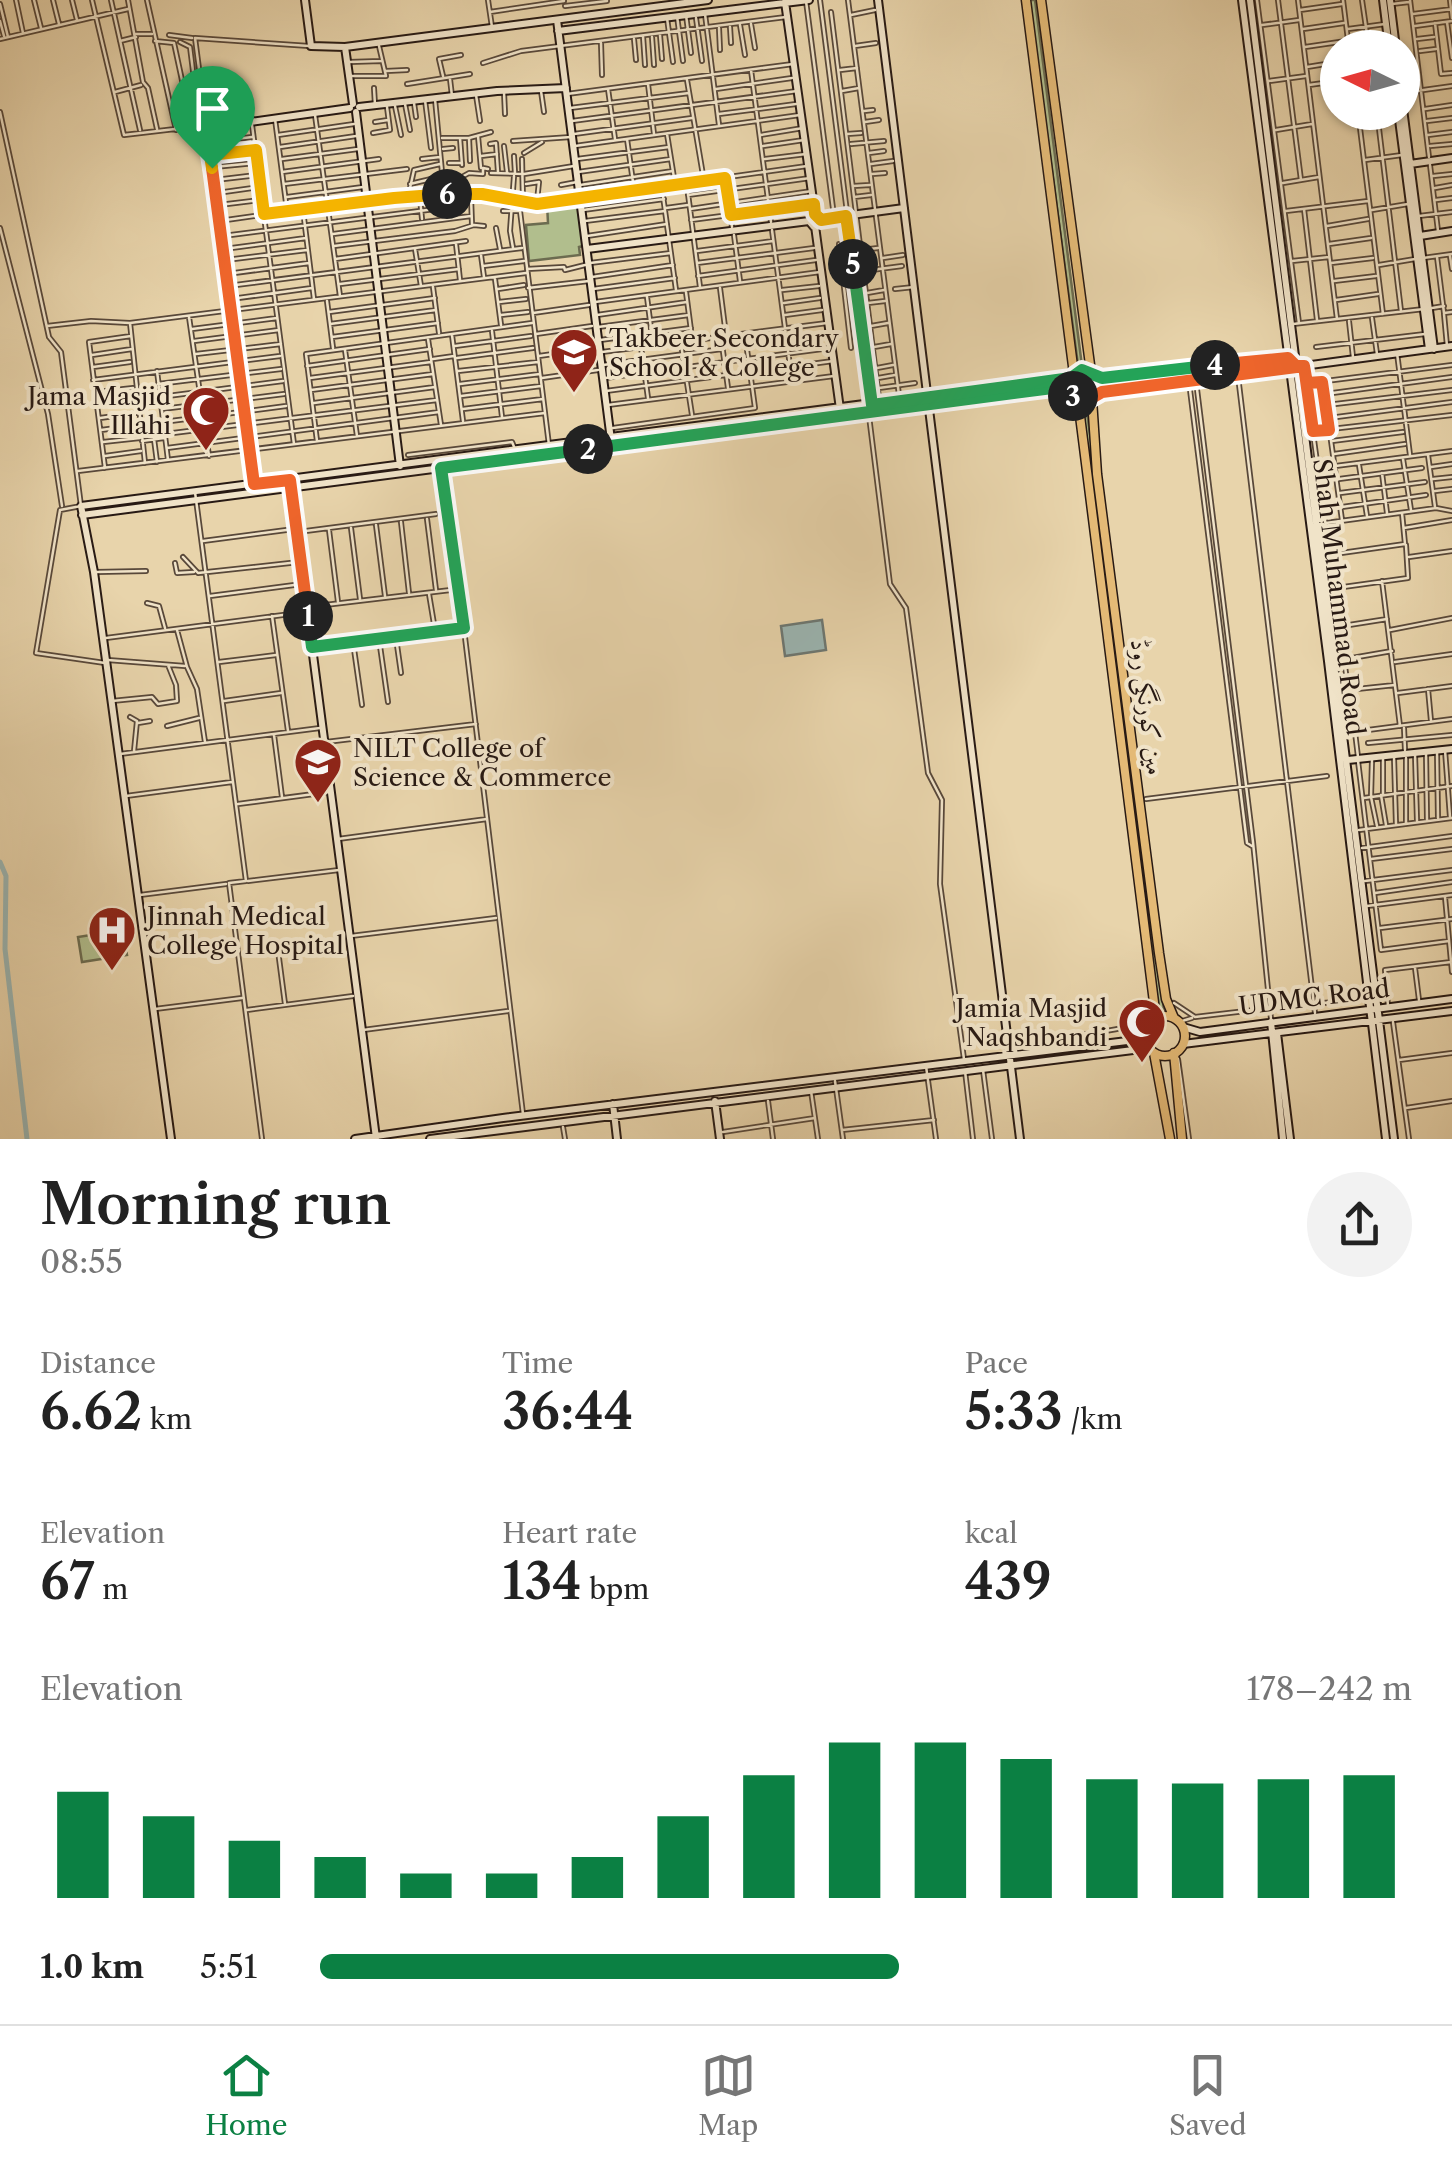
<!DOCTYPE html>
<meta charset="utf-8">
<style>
body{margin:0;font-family:"Libre Caslon Text",Amiri,serif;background:#f2f2f2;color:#222;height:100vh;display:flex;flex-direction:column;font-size:38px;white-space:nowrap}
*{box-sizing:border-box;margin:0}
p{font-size:32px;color:#767676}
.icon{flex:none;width:55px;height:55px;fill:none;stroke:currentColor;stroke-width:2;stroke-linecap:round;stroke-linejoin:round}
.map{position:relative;height:1139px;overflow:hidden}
.drawer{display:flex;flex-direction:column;background:#fff;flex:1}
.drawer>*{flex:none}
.needle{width:65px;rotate:275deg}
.fabs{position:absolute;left:1320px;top:30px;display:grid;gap:20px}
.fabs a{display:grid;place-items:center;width:100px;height:100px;border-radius:50%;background:#fff;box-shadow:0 2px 8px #0004;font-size:50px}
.pin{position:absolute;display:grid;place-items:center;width:85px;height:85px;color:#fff;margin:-102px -42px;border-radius:50% 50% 50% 0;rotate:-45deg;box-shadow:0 0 10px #0007}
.pin .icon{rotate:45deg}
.km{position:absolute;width:50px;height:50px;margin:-25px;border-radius:50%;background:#222;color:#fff;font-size:28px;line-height:50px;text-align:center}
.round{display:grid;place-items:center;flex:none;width:105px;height:105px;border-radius:52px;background:#f2f2f2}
.head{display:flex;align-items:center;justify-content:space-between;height:170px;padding:0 40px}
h1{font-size:55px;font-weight:600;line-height:75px}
.metrics{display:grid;grid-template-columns:repeat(3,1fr);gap:15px;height:170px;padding:10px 40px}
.metrics div{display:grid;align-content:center}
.metrics b{font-size:50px;font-weight:600}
.metrics small{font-size:28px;font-weight:400}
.metrics p{font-size:28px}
.chart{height:280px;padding:20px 40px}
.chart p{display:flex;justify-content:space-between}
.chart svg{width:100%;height:180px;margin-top:10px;stroke:#0b8043;stroke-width:6}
ul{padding:0 40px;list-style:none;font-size:32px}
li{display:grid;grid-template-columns:160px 120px 1fr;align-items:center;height:75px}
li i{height:25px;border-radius:12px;background:#0b8043}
.menu{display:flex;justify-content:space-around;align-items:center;height:140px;border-top:2px solid #e0e0e0;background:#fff;font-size:28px;color:#767676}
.menu a{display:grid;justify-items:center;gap:5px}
.menu .active{color:#0b8043}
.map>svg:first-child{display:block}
.green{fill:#b1be8d;stroke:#6c6c50;stroke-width:2.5}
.water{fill:#9bb6b3;stroke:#6d7873;stroke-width:2.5}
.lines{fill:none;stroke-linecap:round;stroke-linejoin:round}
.canal{stroke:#9bb6b3;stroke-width:5}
.street-casing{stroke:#58483a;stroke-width:6}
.secondary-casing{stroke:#281a14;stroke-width:10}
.primary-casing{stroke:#281a14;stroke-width:11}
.street{stroke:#f0e3c8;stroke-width:2.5}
.secondary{stroke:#f0e3c8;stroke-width:6}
.primary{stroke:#e4ba76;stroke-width:8}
.split-1-casing{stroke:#fff;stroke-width:20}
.split-2-casing{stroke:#fff;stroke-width:20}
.split-3-casing{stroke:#fff;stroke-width:20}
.split-4-casing{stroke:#fff;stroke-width:20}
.split-5-casing{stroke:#fff;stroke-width:20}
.split-6-casing{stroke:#fff;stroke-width:20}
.split-7-casing{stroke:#fff;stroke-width:20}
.split-1{stroke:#f0652b;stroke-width:12}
.split-2{stroke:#22a559;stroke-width:12}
.split-3{stroke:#22a559;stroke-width:12}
.split-4{stroke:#f0652b;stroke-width:12}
.split-5{stroke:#22a559;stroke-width:12}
.split-6{stroke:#f5b400;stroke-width:12}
.split-7{stroke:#f5b400;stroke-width:12}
.labels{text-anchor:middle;stroke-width:8;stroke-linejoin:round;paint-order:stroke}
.poi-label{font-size:25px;fill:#281a14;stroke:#f0e3c8;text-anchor:start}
.street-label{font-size:25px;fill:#281a14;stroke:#f0e3c8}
</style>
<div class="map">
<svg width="1452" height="1139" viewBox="0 0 1452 1139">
<rect width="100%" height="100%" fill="#e8d4ab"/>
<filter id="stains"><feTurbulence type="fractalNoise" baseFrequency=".002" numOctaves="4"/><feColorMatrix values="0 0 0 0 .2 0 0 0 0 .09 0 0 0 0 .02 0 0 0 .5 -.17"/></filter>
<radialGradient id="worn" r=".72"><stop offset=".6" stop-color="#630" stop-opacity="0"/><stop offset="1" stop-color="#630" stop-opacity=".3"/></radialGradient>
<path class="green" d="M1029,0h6l47,366 -4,-1z
M577,199l6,47 -4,1 1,8 -51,6 -3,-36 22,-2 -1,-20z
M1081,403l5,1 78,606 -6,1z
M123,930l4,25 -45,7 -4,-25z"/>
<path class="water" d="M822,620l4,30 -41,6 -4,-30z"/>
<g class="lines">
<path class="canal" d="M0,862l6,14 -1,73 22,190"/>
<g class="street-casing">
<path id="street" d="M16,0l7,33
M34,0l7,28
M53,0l6,24
M72,0l5,20
M92,0l32,135 68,-8 -18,-84 -19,-2
M111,0l29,130
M128,0l15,82 5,6 9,41
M147,0l29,130
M488,0l4,27
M820,0l27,212
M848,0l51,395
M1257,0l42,323
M1278,0l23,180
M1298,0l39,319
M1343,0l6,48
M1362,0l7,48
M1410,0l19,157
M1450,0l2,18
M806,1l28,215
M0,4l8,33
M1392,4l17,-2
M565,6l42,-5
M1300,10l42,-6
M490,12l74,-11
M831,12l48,386
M705,14l14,111
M1413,14l39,-5
M686,15l5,38
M851,15l24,-5
M677,16l6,45
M667,18l6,44
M696,18l6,43
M0,21l4,15
M1447,22l5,36
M1435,23l6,51 11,-1
M751,24l4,24
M740,25l5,30
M1262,25l37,-5
M1415,26l37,-5
M730,27l1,16
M719,28l1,22
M1303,29l41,-6
M1348,29l37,-5
M135,34h17
M169,35l23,3
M660,35l2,24
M643,36l2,29
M652,37l2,28
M0,39l128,-30
M634,39l2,21
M1417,39l17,-2
M120,41l16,-4
M180,42l10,5 9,72 -5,1
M601,43l1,32
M855,46l21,-3
M1305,47l41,-6
M1420,51l16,-2
M349,62l32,-1
M483,63l38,-12 265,-34
M1307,67l31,-5
M751,70l20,152
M840,70l17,-2
M386,71l21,-1
M351,76h35l-7,-30
M443,76l-4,-17 22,-4
M450,79l2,17
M687,80l17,101
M1269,81l37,-5
M407,84l63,-10
M648,84l6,50
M1309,85l29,-4
M374,88l1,17
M608,89l7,50
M716,89l76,-11
M541,91l3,21
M842,91l17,-3
M115,92l26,-7
M504,92l1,22
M1402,93l50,-7
M567,94l226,-30
M476,95l4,26
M435,99l9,94
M425,100l6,48
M414,103l2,14
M405,104l5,26
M395,106l6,29
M570,108l119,-15
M1425,109l27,-4
M864,111l9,-1
M0,112l49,225 12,15 20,154 -21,4 -24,143 69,10
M1358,112l25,202
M1377,112l24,199
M719,114l77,-10
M315,115l25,181
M275,119l12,91
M572,121l225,-30
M1427,121l25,-3
M375,122l13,-2
M865,122l14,-2
M252,125l42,319
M1276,130l36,-6
M373,133l17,-3 -3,-23
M574,134l118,-16
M667,134l8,50
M847,134l14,-1
M278,135l76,-11
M761,135l42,-7
M1428,135l24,-3
M478,136l3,32
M442,138h27l22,-6
M460,138l2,27
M469,138l1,23
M627,139l7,50
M513,141l58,-4
M210,142l42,-5
M490,144l6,-1 2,29
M851,144l33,-3
M504,146l3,26
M575,146l225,-31
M763,146l41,-6
M1430,146l22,-2
M280,147l76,-11
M443,149l10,-1
M524,153l18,-11
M869,153l15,-2
M212,155l42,-5
M481,156l16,-2
M514,156l1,17
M282,159l76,-10
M422,159l18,-2
M522,159l1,41
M577,159l92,-12
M765,159l41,-5
M1365,160l37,-5
M449,163h13
M871,164l22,-3
M1430,165l8,66
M214,167l41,-4
M282,172l97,-13
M578,172l93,-13
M491,173l33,1 50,-8
M872,174l13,-1
M1433,176l19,-2
M215,180l42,-5
M726,180l6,47
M1283,183l36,-6
M284,184l123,-15
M410,184l21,-5
M526,184l13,-2 -2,19
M561,185l16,-3
M580,185l93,-14
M687,186l13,101
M853,186l17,-1
M1435,188l17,-3
M662,189l14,101
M217,193l42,-6
M450,193l1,-10 18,-10 14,1v-6l5,1
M688,195l122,-17
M287,197l76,-10
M408,197l6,-27 26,-6
M471,197l1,27
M854,197l17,-2
M420,198l2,21
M1436,200l16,-2
M219,205l41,-5
M666,208l22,-3
M690,209l122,-18
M1304,209l13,111
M303,210l11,89
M583,210l81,-11
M1372,210l36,-6
M503,211h17l29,234
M1286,211l82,-10
M1419,216l33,-4
M846,218l25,185
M691,220l123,-16
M219,221l149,-21 80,-6h34l55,10 270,-38
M585,221l80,-10
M1327,226l41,-7
M0,228l48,186 14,92
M496,228l4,21
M772,230l20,151
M333,234l138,-18
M734,235l6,46
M223,236l228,-29
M587,236l80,-12
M456,244l4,36
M839,244l12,104
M1329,244l42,-6
M334,246l121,-15 19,-6 10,1
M513,248l-3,-17 4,-55
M224,249l82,-11
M415,249l6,37
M861,250l17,-2
M697,251l76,-10
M481,255l3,22
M1450,256l2,13
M1437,257l7,56 8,-1
M883,258l20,-3
M1423,258l29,-4
M335,259l131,-18
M226,260l81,-10
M1292,261l37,-4
M590,263l81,-10
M697,263l117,-15
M1331,263l42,-5
M1379,265l36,-6
M483,266l41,-5
M527,269l37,-2 1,3 20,-5
M864,271l38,-5
M227,274l82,-11
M698,276l118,-16
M592,277l81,-12
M495,279l6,46
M1334,281l42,-5
M340,284l119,-15
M228,286l294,-38
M433,287l6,46
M528,288l61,-7
M720,288l6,47
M498,289l26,-4
M593,289l82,-11
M895,289l19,-2
M782,290l37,-4
M686,292l6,46
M867,293l17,-3
M647,297l6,47
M231,299l81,-11
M1336,300l42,-6
M327,301l6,47
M499,302l27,-3
M595,302l225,-30
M784,303l36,-5
M868,303l17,-2
M1432,308l12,-2
M329,312l106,-14
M533,313l56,-8
M1444,314l3,32
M501,315l27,-3
M597,315l90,-13
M785,315l37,-5
M189,317l20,139
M1372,318l5,36
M1349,321l4,36
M130,323l15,140
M330,324l106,-14
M1293,324l131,-15
M47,326l44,-5 39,2 396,-50
M871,326l17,-3
M598,327l91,-12
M192,329l85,-11
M492,331l10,86
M536,334l56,-8
M452,335l11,86
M332,337l106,-14
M721,337l7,51
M428,339l13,86
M600,340l91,-12
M194,341l85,-11
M681,344l11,71
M455,346l76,-10
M748,346l82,-10
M641,347l7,51
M874,347l17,-3
M1316,347l109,-13
M345,350l12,86
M602,352l225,-29
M1397,353l13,102
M196,354l85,-10
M92,355l40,-6
M539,356l56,-8
M457,358l76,-10
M433,359l21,-3
M603,365l119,-16
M307,366l123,-17
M93,367l37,-5
M1304,367l50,365
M877,368l16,-3
M157,371l11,89
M458,371l80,-9
M752,372l81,-11
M1238,376l77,637
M310,378l121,-16
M542,378l56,-8
M605,378l225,-30
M878,378l17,-3
M93,380l187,-24
M1196,381l57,461 18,177
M1189,382l58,461 5,3
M1310,383l142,-18
M1323,383l19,137
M158,384l123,-15
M460,384l80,-10
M879,388l36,-5
M311,390l122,-16
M606,391l120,-16
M96,392l37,-4
M1325,394l127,-17
M461,396l80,-10
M138,397l22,-3
M160,397l123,-16
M314,403l121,-16
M98,405l37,-5
M608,405l226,-29
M1327,405l125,-15
M162,409l122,-15
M463,409l80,-10
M869,416l21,168 16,24 22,165 14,27 -2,84 24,175
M100,418l36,-5
M1329,418l123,-16
M163,422l123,-16
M613,428l142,-20 -10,-73
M101,430l37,-5
M1314,431l138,-16
M165,434l272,-34
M154,439l3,23
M142,441l22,-3
M317,441l-11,-87 226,-31
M1332,441l71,-9
M103,442l37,-4
M167,448l272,-36
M1334,454l71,-10
M408,455l104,-13 3,7
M1428,455l7,52
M105,456l36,-5
M1403,459l8,51
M1359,465l8,51
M1431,467l21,-3
M105,468l-16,-126 42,-6
M1320,468l132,-17
M78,471l467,-58
M441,472l18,116 64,526
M1382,473l5,40
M1339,479l83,-11
M1433,479l19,-2
M253,483l-58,-445 114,8
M1435,491l17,-2
M195,492l51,389 -17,2 33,256
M1340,493l85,-11
M1342,507l84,-12
M427,519l9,71
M401,522l8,71
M1326,523l110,-15 16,3
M376,525l9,71
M351,528l9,71
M1404,528l48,-8
M329,530l9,72
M298,532l138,-18
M203,541l91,-12
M1320,556l85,-12 -3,-31
M183,557l15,16 101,-11
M1409,557l43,-6
M175,563l2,10 17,-1
M96,572l50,-1
M1382,581l18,145
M1336,588l72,-10 -2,-33
M429,594l6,36
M210,596l92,-12
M147,603l12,3 6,22
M308,607l151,-18
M272,616l16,115
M1330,628l57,-9
M177,630l10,37 10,22 8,53
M1390,630l62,-12
M106,638l200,-26
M396,638l5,35
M379,639l9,63
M353,642l9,63
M313,646l151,-18
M1346,659l46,-8
M108,660l77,6
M219,662l57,-7
M1395,662l57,-8
M1428,689l3,32
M1338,691l57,-6
M1398,693l54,-7
M112,701l40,-4 6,7 19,-3 -1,-16 -8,-20
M224,701l57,-8
M130,717l7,4 -3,30
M138,723l12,-2
M167,726l32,-8
M1404,728l1,22
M1355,732l3,25
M1345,733l107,-14
M274,735l8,62
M326,742l150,-18
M1368,743l84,-8
M1445,750l5,67
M1437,751l1,67
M1426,753l1,67
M120,754l200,-26
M1415,754l2,67
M1383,757v37
M1394,757l2,67
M1372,760l-1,37 6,29
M1358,761l23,189 68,-9
M1381,795l5,30
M126,796l106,-14
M1364,798l88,-12
M1146,799l181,-23
M238,804l91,-12
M1406,824v-66
M1359,830l93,-12
M338,839l149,-20
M1362,848l90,-12
M1371,859l81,-10
M248,881l91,-11
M1365,881l87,-11
M1375,893l77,-11
M140,895l86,-11
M1445,897l7,75
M1367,906l85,-11
M1380,928l72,-9
M351,936l145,-18
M277,943l8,61
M1415,968l4,32
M1174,1003l21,14 76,-9
M1283,1005l57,-3 17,-6 3,-7
M1388,1006l-3,-36 66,-8
M155,1009l87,-11
M247,1010l106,-14
M1179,1022l13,-4
M1393,1022l16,117
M363,1030l145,-19
M1010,1042c27,-2 117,-10 137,-22
M1178,1059l11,80
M1399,1060l53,-7
M926,1066l10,73
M983,1070l9,69
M965,1071l8,68
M835,1081l8,58
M811,1091l7,48
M768,1101l5,38
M1406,1108l46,-7
M563,1127l2,12
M842,1130l92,-10
M723,1132l92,-14"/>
</g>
<g class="secondary-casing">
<path id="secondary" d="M305,0l6,46 34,1 363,-47
M878,0l142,1139
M1242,0l86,661 58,478
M1250,0l144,1139
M1383,0l6,48
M1390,0l6,48
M785,2l30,212
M557,20l54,420
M558,31l251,-31
M345,47l8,57
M1402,101l32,248
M359,107l138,-16 69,-3
M356,112l44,354
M1398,112l31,237
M207,128l143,-20
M1410,164l42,-6
M821,219l83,-11
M815,226l25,183
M1420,236l32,-5
M587,249l222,-28 6,-7 6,5 -7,8 -5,-6
M1097,377l191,-19
M1096,394l356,-48
M291,486l85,652
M82,515l978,-128 9,3
M1348,760l104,-11
M1271,1022l12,117
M1183,1027l17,5 252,-33
M1277,1033l13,106
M1183,1044l269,-33
M715,1101l5,38
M613,1104l4,35
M171,1139l-77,-567 -13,-66 990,-129
M355,1139l148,-21 624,-77 11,-2 7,-7
M430,1139l719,-91"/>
</g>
<g class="primary-casing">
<path id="primary" d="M1026,0l48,374
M1041,0l50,372
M1069 386a15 15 0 1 1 30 0a15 15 0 1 1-30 0Z
M1092,399l5,75 62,479 7,46 8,19
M1078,400l78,618
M1145 1036a20 20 0 1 1 40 0a20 20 0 1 1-40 0Z
M1154,1053l16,86
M1174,1053l8,86"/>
</g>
<use href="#street" class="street"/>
<use href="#secondary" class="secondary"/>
<use href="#primary" class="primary"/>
</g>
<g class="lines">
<g class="split-1-casing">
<path id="split-1" d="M212,168l42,316 36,-4 18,136"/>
</g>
<g class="split-2-casing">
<path id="split-2" d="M308,616l4,31 152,-19 -23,-160 147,-19"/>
</g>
<g class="split-3-casing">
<path id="split-3" d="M588,449l472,-62 9,3 4,6"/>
</g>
<g class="split-4-casing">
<path id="split-4" d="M1073,396l15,4 14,-8 202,-26 9,65 16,-1 -7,-48 -15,1 -3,-17h-8l-8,-8 -73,7"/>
</g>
<g class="split-5-casing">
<path id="split-5" d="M853,264l19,141 199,-27 11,-8 20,8 113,-13"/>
</g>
<g class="split-6-casing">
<path id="split-6" d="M447,194h35l55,10 188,-26 6,37 83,-11 1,10 6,6 25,-4 7,48"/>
</g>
<g class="split-7-casing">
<path id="split-7" d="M212,168l-2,-13 46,-5 8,64 130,-16 53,-4"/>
</g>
<use href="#split-1" class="split-1"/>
<use href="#split-2" class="split-2"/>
<use href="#split-3" class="split-3"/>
<use href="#split-4" class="split-4"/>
<use href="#split-5" class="split-5"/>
<use href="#split-6" class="split-6"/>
<use href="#split-7" class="split-7"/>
</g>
<defs>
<g id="university-pin" transform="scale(2.5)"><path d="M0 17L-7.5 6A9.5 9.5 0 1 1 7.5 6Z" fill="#8f2418" stroke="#f0e3c8"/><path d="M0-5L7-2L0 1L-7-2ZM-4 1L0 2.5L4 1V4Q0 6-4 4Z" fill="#fff"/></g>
<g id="mosque-pin" transform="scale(2.5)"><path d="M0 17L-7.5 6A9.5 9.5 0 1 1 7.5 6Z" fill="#8f2418" stroke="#f0e3c8"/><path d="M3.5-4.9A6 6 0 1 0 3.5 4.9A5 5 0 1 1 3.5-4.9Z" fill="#fff"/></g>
<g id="hospital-pin" transform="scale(2.5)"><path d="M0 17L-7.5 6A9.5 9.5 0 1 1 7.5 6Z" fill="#8f2418" stroke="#f0e3c8"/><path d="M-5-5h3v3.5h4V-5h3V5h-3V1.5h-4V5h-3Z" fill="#fff"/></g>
</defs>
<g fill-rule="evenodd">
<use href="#university-pin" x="574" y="352"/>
<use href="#mosque-pin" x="206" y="410"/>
<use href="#university-pin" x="318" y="762"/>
<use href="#hospital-pin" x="112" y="930"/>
<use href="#mosque-pin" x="1142" y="1022"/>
</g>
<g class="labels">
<g class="poi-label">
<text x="609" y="347">Takbeer Secondary<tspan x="609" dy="29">School &amp; College</tspan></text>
<text x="171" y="405" text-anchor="end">Jama Masjid<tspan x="171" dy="29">Illahi</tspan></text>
<text x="353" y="757">NILT College of<tspan x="353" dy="29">Science &amp; Commerce</tspan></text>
<text x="147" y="925">Jinnah Medical<tspan x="147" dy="29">College Hospital</tspan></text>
<text x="1107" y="1017" text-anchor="end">Jamia Masjid<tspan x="1107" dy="29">Naqshbandi</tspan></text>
</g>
<g class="street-label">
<text transform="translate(1339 597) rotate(83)" y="9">Shah Muhammad Road</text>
<text transform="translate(1148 707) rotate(83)" y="9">مین کورنگی روڈ</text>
<text transform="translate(1314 997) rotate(-7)" y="9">UDMC Road</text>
</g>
</g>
<rect width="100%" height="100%" filter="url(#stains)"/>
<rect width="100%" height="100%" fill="url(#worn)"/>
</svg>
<div class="fabs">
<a><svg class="needle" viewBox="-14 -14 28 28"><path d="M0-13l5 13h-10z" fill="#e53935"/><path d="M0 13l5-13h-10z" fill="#767676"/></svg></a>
</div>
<div class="pin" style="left:212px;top:168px;background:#1e9e55"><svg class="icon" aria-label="arrive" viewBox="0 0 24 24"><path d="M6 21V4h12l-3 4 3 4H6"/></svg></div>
<b class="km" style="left:308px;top:616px">1</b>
<b class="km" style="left:588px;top:449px">2</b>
<b class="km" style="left:1073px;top:396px">3</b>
<b class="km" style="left:1215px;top:365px">4</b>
<b class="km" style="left:853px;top:264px">5</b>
<b class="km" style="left:447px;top:194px">6</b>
</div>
<section class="drawer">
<div class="head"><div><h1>Morning run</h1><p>08:55</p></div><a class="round"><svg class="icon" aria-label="share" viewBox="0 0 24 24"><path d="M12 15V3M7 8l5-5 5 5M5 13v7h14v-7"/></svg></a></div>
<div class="metrics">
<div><p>Distance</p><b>6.62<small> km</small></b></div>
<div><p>Time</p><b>36:44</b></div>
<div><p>Pace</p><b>5:33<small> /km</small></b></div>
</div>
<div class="metrics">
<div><p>Elevation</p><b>67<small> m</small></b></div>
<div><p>Heart rate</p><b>134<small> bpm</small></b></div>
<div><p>kcal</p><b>439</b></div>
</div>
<div class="chart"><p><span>Elevation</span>178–242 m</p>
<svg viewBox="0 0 160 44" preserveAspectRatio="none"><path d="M5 44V18M15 44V24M25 44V30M35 44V34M45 44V38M55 44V38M65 44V34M75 44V24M85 44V14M95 44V6M105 44V6M115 44V10M125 44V15M135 44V16M145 44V15M155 44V14"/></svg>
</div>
<ul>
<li><b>1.0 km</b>5:51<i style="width:53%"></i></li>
</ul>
</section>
<nav class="menu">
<a class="active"><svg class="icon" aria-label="home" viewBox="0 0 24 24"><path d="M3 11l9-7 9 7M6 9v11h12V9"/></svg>Home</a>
<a><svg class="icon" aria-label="map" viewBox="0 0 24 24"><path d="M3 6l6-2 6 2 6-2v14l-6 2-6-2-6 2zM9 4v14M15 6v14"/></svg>Map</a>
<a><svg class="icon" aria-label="saved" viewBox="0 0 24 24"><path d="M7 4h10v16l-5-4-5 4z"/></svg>Saved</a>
</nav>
